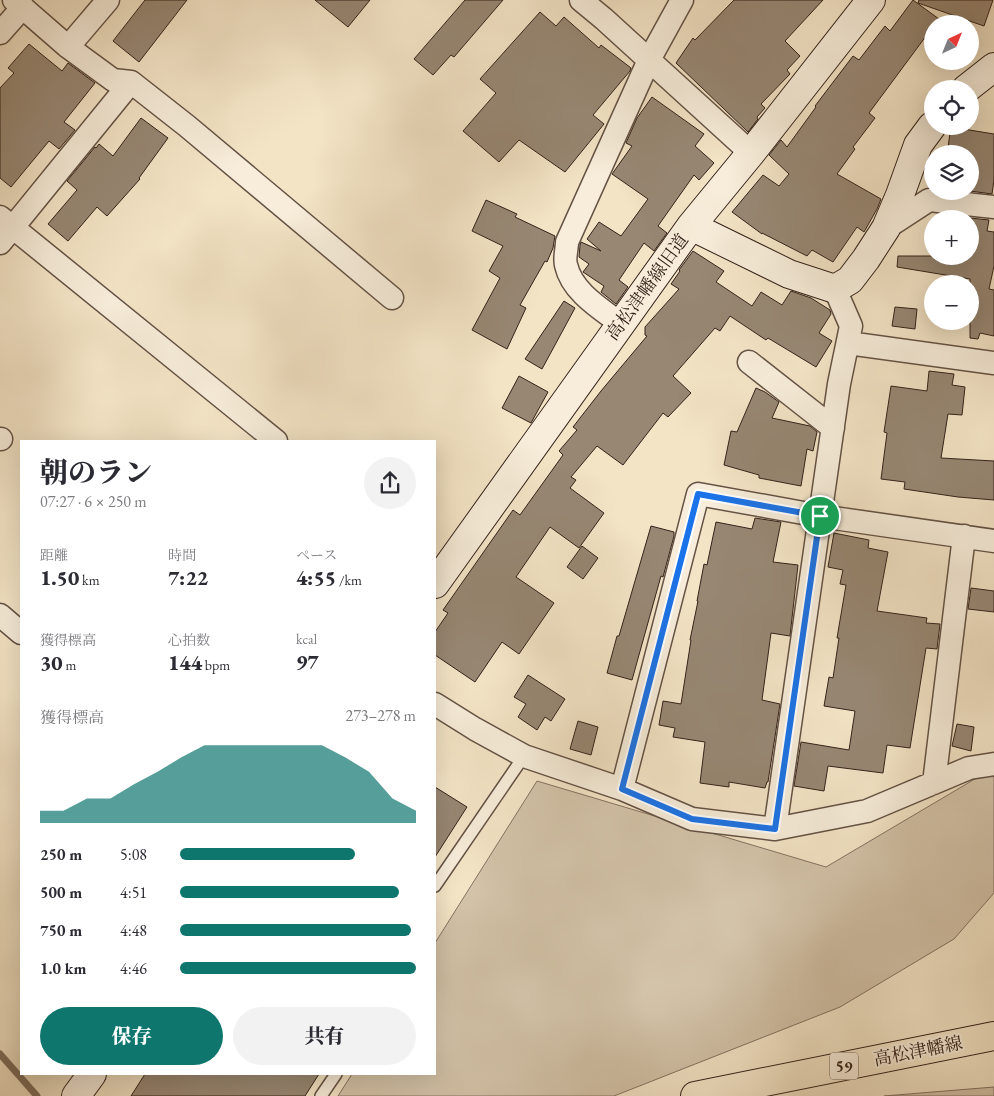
<!DOCTYPE html>
<html lang="ja">
<meta charset="utf-8">
<style>
body{margin:0;font-family:"EB Garamond","Noto Serif JP",serif;background:#f2f2f3;color:#2b2b33;height:100vh;display:flex;flex-direction:column;font-size:19px;white-space:nowrap}
*{box-sizing:border-box;margin:0}
p{font-size:16px;color:#7c7c81}
.icon{flex:none;width:28px;height:28px;fill:none;stroke:currentColor;stroke-width:2;stroke-linecap:round;stroke-linejoin:round}
.map{position:relative;flex:1;overflow:hidden}
.sheet{position:absolute;left:20px;top:440px;width:416px;height:635px;display:flex;flex-direction:column;background:#fff;border-radius:0px;box-shadow:0 5px 20px #0002}
.sheet>*{flex:none}
.needle{width:32px;rotate:43deg}
.controls{position:absolute;left:924px;top:15px;display:grid;gap:10px}
.controls a{display:grid;place-items:center;width:55px;height:55px;border-radius:50%;background:#fff;box-shadow:0 5px 20px #0002;font-size:25px}
.pin{position:absolute;display:grid;place-items:center;width:42px;height:42px;color:#fff;margin:-21px;border:2px solid #fff;border-radius:50%;box-shadow:0 1px 5px #0007}
.round{display:grid;place-items:center;flex:none;width:52px;height:52px;border-radius:26px;background:#f2f2f3}
.headline{display:flex;align-items:center;justify-content:space-between;height:85px;padding:0 20px}
h1{font-size:28px;font-weight:800;line-height:38px}
.stats{display:grid;grid-template-columns:repeat(3,1fr);gap:8px;height:85px;padding:5px 20px}
.stats div{display:grid;align-content:center}
.stats b{font-size:21px;font-weight:800}
.stats small{font-size:14px;font-weight:400}
.stats p{font-size:14px}
.chart{height:140px;padding:10px 20px}
.chart p{display:flex;justify-content:space-between}
.chart svg{width:100%;height:90px;margin-top:5px;fill:#0f766e;opacity:.7}
.cta{display:flex;gap:10px;margin-top:auto;padding:10px 20px}
.cta a{flex:1;height:58px;border-radius:30px;background:#0f766e;color:#fff;font-size:20px;font-weight:800;line-height:58px;text-align:center}
.cta a+a{background:#f2f2f3;color:#2b2b33}
ul{padding:0 20px;list-style:none;font-size:16px}
li{display:grid;grid-template-columns:80px 60px 1fr;align-items:center;height:38px}
li i{height:12px;border-radius:6px;background:#0f766e}
.map>svg:first-child{display:block}
.green{fill:#d3c3a9;stroke:#847262}
.lines{fill:none;stroke-linecap:round;stroke-linejoin:round}
.stream{stroke:#806f5e;stroke-width:7}
.building{fill:#978773;stroke:#34221a}
.lane-casing{stroke:#645245;stroke-width:14}
.street-casing{stroke:#645245;stroke-width:25}
.secondary-casing{stroke:#34221a;stroke-width:30}
.primary-casing{stroke:#34221a;stroke-width:30}
.lane{stroke:#f7edda;stroke-width:11}
.street{stroke:#f7edda;stroke-width:22}
.secondary{stroke:#f7edda;stroke-width:28}
.primary{stroke:#f3e4c6;stroke-width:28}
.route-casing{stroke:#fff;stroke-width:10}
.route{stroke:#1a73e8;stroke-width:6}
.labels{text-anchor:middle;stroke-width:4;stroke-linejoin:round;paint-order:stroke}
.shield{fill:#f7edda;stroke:#6e5f54;stroke-width:1}
.shield-label{font-size:16px;font-weight:bold;fill:#34221a}
.street-label{font-size:18px;fill:#34221a;stroke:#f7edda}
</style>
<div class="map">
<svg width="994" height="1096" viewBox="0 0 994 1096">
<rect width="100%" height="100%" fill="#f3e4c6"/>
<filter id="stains"><feTurbulence type="fractalNoise" baseFrequency=".004" numOctaves="4"/><feColorMatrix values="0 0 0 0 .2 0 0 0 0 .09 0 0 0 0 .02 0 0 0 .5 -.17"/></filter>
<radialGradient id="worn" r=".72"><stop offset=".6" stop-color="#630" stop-opacity="0"/><stop offset="1" stop-color="#630" stop-opacity=".3"/></radialGradient>
<path class="green" d="M994,771v122l-40,46 -114,68 -226,89h-276l14,-22h83v-131l102,-162 289,86 159,-94z
M994,1087v9h-110z"/>
<g class="lines">
<path class="stream" d="M0,1054l37,42"/>
</g>
<path class="building" d="M145,0h42l-48,62 -26,-21z
M315,0h55l-22,27z
M465,0h38l-49,57 -3,-2 -18,20 -19,-16z
M734,0h89l-38,41 15,15 -13,14 3,4 -29,30 4,4 -8,9 1,2 -10,13 -72,-69 17,-25 2,2z
M913,0l26,19 -4,5h-3v4l-63,85 6,5 -22,29 2,2 -18,25 44,25 -4,10 -13,23 -7,-5 -24,35 -21,-12 -5,6 -45,-23v1l-30,-22 31,-37 16,11 10,-12 -20,-19 12,-15 6,7 29,-40 -1,-1 38,-50 6,4 26,-34 5,5z
M919,0h74l-9,26 -66,-23z
M540,12l16,14 8,-9 35,31 2,-3 30,23 -1,3 -37,44 11,9 -39,48 -46,-32 -20,22 -36,-31 33,-38 -16,-14z
M29,44l33,27 6,-8 27,20 -31,39 11,8 -16,19 -10,-8 -38,46 -11,-9v-90l14,-15 -6,-5z
M652,97l52,37 -9,12 19,17 -15,17 -5,-5 -36,51 9,7 -13,18 -10,-8 -25,37 9,7 -12,17 -15,-12 3,-6 -21,-14 6,-8 -10,-7 1,-12 1,-3 20,9 -14,-12 12,-17 22,14 27,-37 -36,-25 20,-28 -6,-3 11,-25z
M141,118l27,20 -29,40 1,1 -33,37 -10,-9 -29,34 -20,-17 29,-34 -10,-9 28,-34 1,1 3,-4 14,12z
M951,127l43,7v46l-2,14 -22,-3v-37h-23z
M486,200l31,14 -2,3 40,19 -2,12 -6,14 -2,-1 -25,44 6,3 -19,41 -35,-19 28,-52 -11,-7 14,-25 -31,-15z
M970,218l19,2 -2,11 7,1v34l-5,23 5,1v46l-14,-3 -2,6 -8,-1v-59l-73,-12 1,-11h72z
M693,251l31,20 -8,11 36,24 9,-14 21,13 9,-14 20,7 19,12 1,4 -12,19 13,8 -16,26 -48,-29 -2,2 -36,-24 -10,15 -5,-3 -42,48 18,17 -23,24 -5,-4 -40,52 -26,-19 -26,31 5,3 -6,8 34,25 -25,35 -29,-21 -34,50 38,26 -35,51 -17,-12 -27,40 -40,-27v-23l13,-19 -5,-3 70,-100 7,5 43,-60 -4,-4 18,-21 -4,-3 28,-36 46,-55 -2,-1v-8l34,-38 -8,-5 9,-13 -1,-1z
M564,301l11,7 -33,61 -17,-10z
M895,307l22,2 -2,20 -23,-3z
M929,371l25,3 -2,11 13,2 -3,28 -14,-1 -7,44 53,3v39l-36,-3 -54,-8 1,-7 -24,-3 6,-46 -3,-1 7,-46 36,5z
M519,376l29,16 -17,31 -29,-15z
M756,388l9,4 14,10 -7,16 38,8 7,6 -4,19 -6,-2 -6,37 -42,-8v-3l-35,-10 7,-34 6,1z
M755,518l26,4 -8,40 25,3 -8,71 -19,-3 -9,67 18,4 -12,78h-1l-2,6 -36,-6v5l-29,-4 5,-41 -32,-5 2,-9 -16,-3 4,-24 18,3 10,-64h-1l8,-39h-1l7,-37 3,1 9,-43 36,7z
M651,526l23,6v4l-11,41 -2,-1 -29,104 -25,-7 10,-37h2z
M834,533l35,7 -1,8 20,4 -11,59 50,7 -1,5 14,1 -3,25 -11,-1 -16,100 -23,-3 -4,28 -55,-7 -4,25 -30,-5 7,-44 48,8 6,-39 -31,-5 5,-29 4,1 6,-40h-2l9,-53 -6,-1 3,-14 -15,-3z
M582,546l16,12 -15,21 -16,-12z
M971,588l23,3v21l-26,-3z
M528,675l37,24 -14,22 -6,-4 -8,13 -19,-13 8,-13 -12,-7z
M578,721l20,6 -7,28 -21,-6z
M957,724l17,3 -3,24 -19,-5z
M435,787l32,20 -32,50z
M145,1074h174l-14,22h-174z"/>
<g class="lines">
<g class="lane-casing">
<path id="lane" d="M435,886l89,-130
M321,1096l15,-22"/>
</g>
<g class="street-casing">
<path id="street" d="M14,0l54,47 45,33 18,2 56,44 205,172
M581,0l23,19 147,134
M0,33l23,-26
M68,47l40,-47
M0,217l276,224
M886,228l43,-28 65,7
M0,243l131,-161
M621,324c-20,-15 -49,-32 -55,-59 -2,-7 1,-16 1,-23l82,-182 33,-60
M848,343l146,20
M749,362l84,66
M0,439h1
M0,615l21,18
M435,704l40,25 49,27 98,33 70,30 83,10 92,-18 102,-43 25,-4
M934,783l30,-247
M622,789l76,-295 122,22 174,25
M775,829l64,-445 12,-58 -16,-37"/>
</g>
<g class="secondary-casing">
<path id="secondary" d="M966,89l28,-22
M691,226l98,48 46,15 15,-9 16,-21 20,-31 14,-33 18,-50 14,-19
M435,584l256,-358 60,-73 120,-153
M76,1096l16,-22"/>
</g>
<g class="primary-casing">
<path id="primary" d="M695,1096l299,-60"/>
</g>
<use href="#lane" class="lane"/>
<use href="#street" class="street"/>
<use href="#secondary" class="secondary"/>
<use href="#primary" class="primary"/>
</g>
<g class="lines">
<g class="route-casing">
<path id="route" d="M698,494l122,22 -45,313 -83,-10 -70,-30z"/>
</g>
<use href="#route" class="route"/>
</g>
<g class="labels">
<rect class="shield" x="830" y="1052.5" width="28" height="27" rx="4"/>
<g class="shield-label">
<text x="844" y="1072">59</text>
</g>
<g class="street-label">
<text transform="translate(647 287) rotate(-54)" y="6">高松津幡線旧道</text>
<text transform="translate(918 1051) rotate(-11)" y="6">高松津幡線</text>
</g>
</g>
<rect width="100%" height="100%" filter="url(#stains)"/>
<rect width="100%" height="100%" fill="url(#worn)"/>
</svg>
<div class="controls">
<a><svg class="needle" viewBox="-14 -14 28 28"><path d="M0-13l5 13h-10z" fill="#e53935"/><path d="M0 13l5-13h-10z" fill="#7c7c81"/></svg></a>
<a><svg class="icon" aria-label="locate" viewBox="0 0 24 24"><circle cx="12" cy="12" r="6"/><path d="M12 2v4M12 18v4M2 12h4M18 12h4"/></svg></a>
<a><svg class="icon" aria-label="layers" viewBox="0 0 24 24"><path d="M12 4l9 5-9 5-9-5zM3 14l9 5 9-5"/></svg></a>
<a>+</a>
<a>−</a>
</div>
<div class="pin" style="left:820px;top:516px;background:#1e9e55"><svg class="icon" aria-label="arrive" viewBox="0 0 24 24"><path d="M6 21V4h12l-3 4 3 4H6"/></svg></div>
<section class="sheet">
<div class="headline"><div><h1>朝のラン</h1><p>07:27 · 6 × 250 m</p></div><a class="round"><svg class="icon" aria-label="share" viewBox="0 0 24 24"><path d="M12 15V3M7 8l5-5 5 5M5 13v7h14v-7"/></svg></a></div>
<div class="stats">
<div><p>距離</p><b>1.50<small> km</small></b></div>
<div><p>時間</p><b>7:22</b></div>
<div><p>ペース</p><b>4:55<small> /km</small></b></div>
</div>
<div class="stats">
<div><p>獲得標高</p><b>30<small> m</small></b></div>
<div><p>心拍数</p><b>144<small> bpm</small></b></div>
<div><p>kcal</p><b>97</b></div>
</div>
<div class="chart"><p><span>獲得標高</span>273–278 m</p>
<svg viewBox="0 0 160 44" preserveAspectRatio="none"><path d="M0 44V38L10 38L20 32L30 32L40 25L50 19L60 12L70 6L80 6L90 6L100 6L110 6L120 6L130 12L140 19L150 32L160 38V44z"/></svg>
</div>
<ul>
<li><b>250 m</b>5:08<i style="width:74%"></i></li>
<li><b>500 m</b>4:51<i style="width:93%"></i></li>
<li><b>750 m</b>4:48<i style="width:98%"></i></li>
<li><b>1.0 km</b>4:46<i style="width:100%"></i></li>
</ul>
<div class="cta"><a>保存</a><a>共有</a></div>
</section>
</div>
